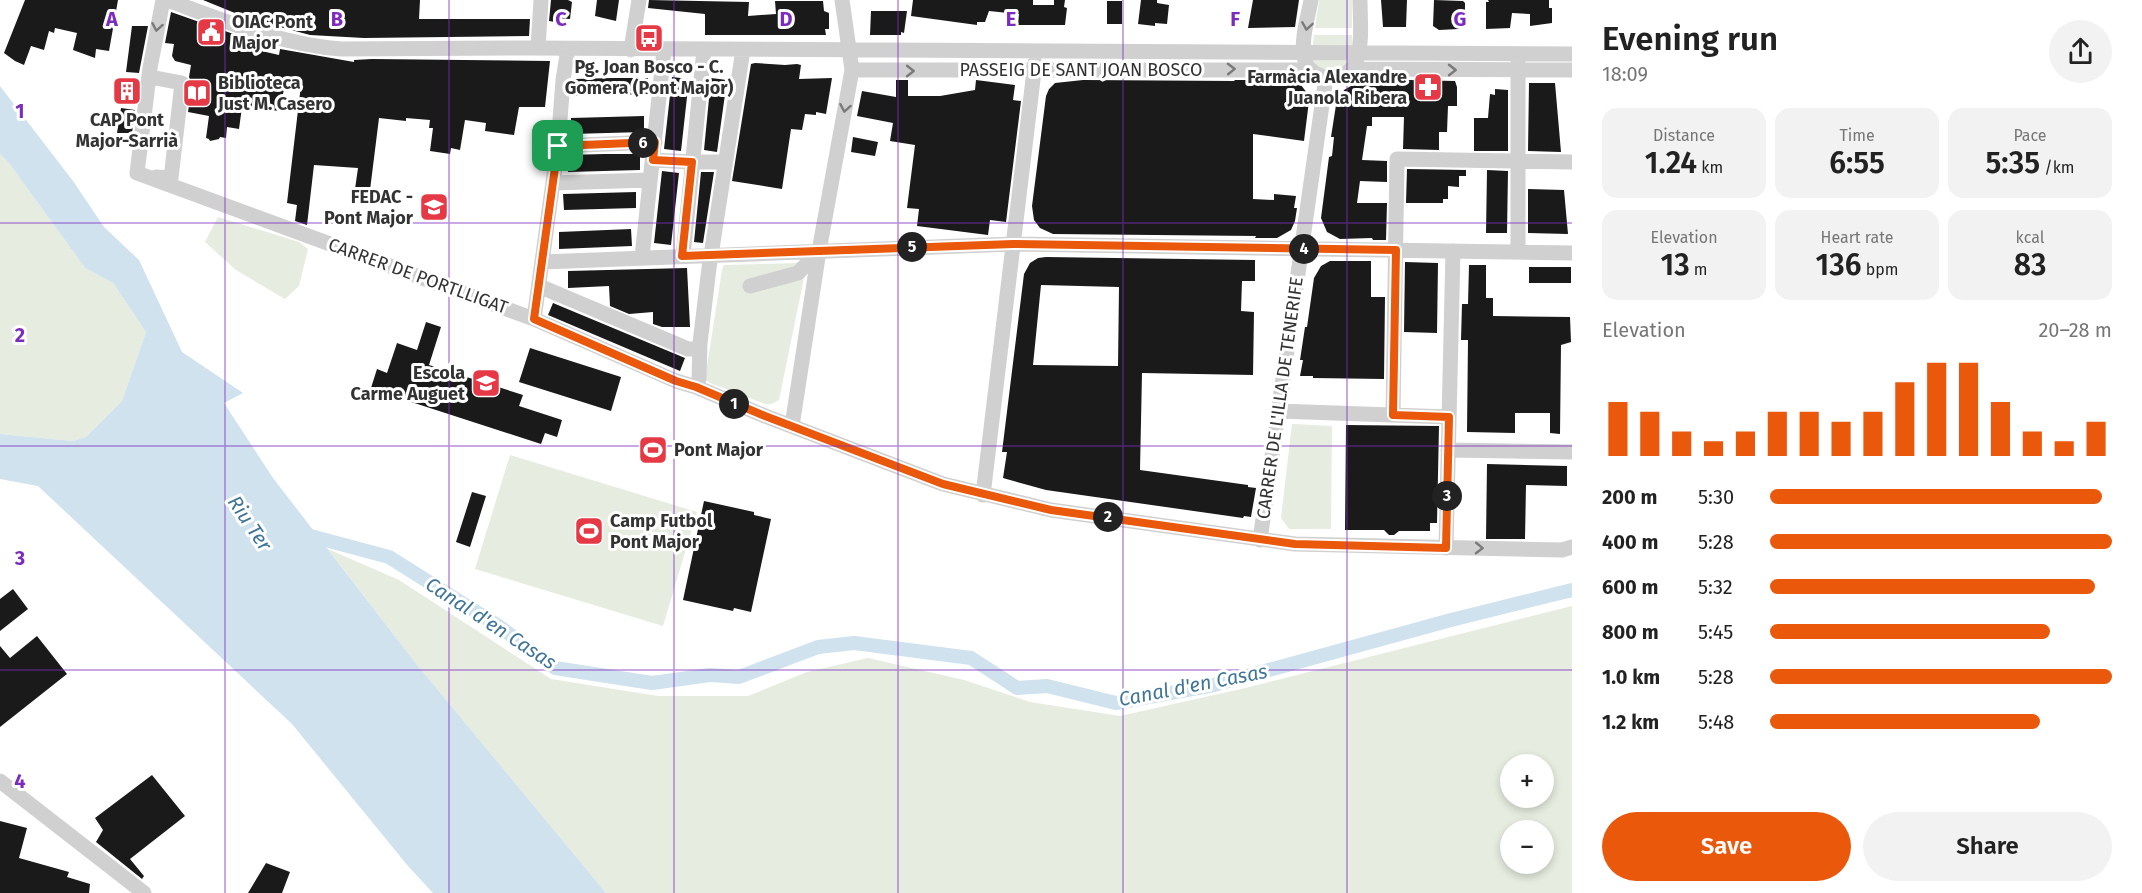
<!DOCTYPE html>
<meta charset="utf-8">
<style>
body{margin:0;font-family:"Fira Sans",sans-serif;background:#f2f2f2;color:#222;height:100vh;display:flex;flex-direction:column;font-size:22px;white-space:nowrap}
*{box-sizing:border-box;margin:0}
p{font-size:20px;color:#767676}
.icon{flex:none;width:33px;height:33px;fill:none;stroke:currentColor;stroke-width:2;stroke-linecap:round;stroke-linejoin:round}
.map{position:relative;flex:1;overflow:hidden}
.side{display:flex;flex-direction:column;background:#fff;width:570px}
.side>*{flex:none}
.buttons{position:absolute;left:1500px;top:754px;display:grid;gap:12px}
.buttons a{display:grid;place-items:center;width:54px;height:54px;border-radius:50%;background:#fff;box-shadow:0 3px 9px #0003;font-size:30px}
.pin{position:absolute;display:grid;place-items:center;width:51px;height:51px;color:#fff;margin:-26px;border-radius:12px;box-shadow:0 3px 9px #0006}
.km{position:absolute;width:30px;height:30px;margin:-15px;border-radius:50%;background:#222;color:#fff;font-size:16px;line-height:30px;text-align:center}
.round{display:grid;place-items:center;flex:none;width:63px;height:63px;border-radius:32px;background:#f2f2f2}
.headline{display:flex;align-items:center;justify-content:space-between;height:102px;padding:0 30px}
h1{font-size:33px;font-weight:600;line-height:45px}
.figures{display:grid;grid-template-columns:repeat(3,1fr);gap:9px;height:102px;padding:6px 30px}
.figures div{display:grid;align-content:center;border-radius:15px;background:#f2f2f2;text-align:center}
.figures b{font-size:30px;font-weight:600}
.figures small{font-size:16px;font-weight:400}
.figures p{font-size:16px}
.chart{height:168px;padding:12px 30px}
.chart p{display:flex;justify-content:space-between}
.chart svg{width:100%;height:108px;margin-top:6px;stroke:#ea580c;stroke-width:6}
.button{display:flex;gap:12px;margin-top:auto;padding:12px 30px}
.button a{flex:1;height:69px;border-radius:36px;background:#ea580c;color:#fff;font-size:24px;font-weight:600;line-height:69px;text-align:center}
.button a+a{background:#f2f2f2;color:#222}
ul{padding:0 30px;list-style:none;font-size:20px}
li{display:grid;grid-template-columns:96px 72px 1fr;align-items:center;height:45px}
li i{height:15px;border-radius:8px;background:#ea580c}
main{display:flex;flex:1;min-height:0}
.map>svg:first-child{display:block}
.green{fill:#e6ecdf;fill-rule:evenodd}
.water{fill:#cfe2ee}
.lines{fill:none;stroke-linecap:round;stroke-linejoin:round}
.canal{stroke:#cfe2ee;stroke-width:14}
.building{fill:#1a1a1a;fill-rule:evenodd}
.minor{stroke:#d0d0d0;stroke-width:15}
.oneway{stroke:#7a7a7a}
.route-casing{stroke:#fff;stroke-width:12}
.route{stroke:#ea580c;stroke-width:8}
.grid{fill:none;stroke:#7b2cbf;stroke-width:1.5;stroke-opacity:0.55}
.labels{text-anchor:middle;stroke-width:6;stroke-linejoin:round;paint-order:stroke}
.poi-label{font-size:18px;font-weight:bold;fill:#333;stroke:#fff;text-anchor:start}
.street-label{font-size:18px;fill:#333;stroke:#fff}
.water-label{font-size:20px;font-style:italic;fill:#3f7597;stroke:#fff}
.grid-label{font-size:20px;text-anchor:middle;font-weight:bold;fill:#7b2cbf;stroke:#fff;stroke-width:6;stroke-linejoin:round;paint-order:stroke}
</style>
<main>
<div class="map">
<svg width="1572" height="893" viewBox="0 0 1572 893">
<rect width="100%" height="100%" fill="#fff"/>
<path class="green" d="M1319,0h33v28h-37z
M1314,35h38v11l-39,-1z
M1313,60h37l-3,6 -18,7 -14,-8z
M0,154l9,9 76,105 28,15 33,49 -24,69 -36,36 -13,4 -73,-7z
M218,217l81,25 9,7 -9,37 -14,13 -49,-29 -31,-28z
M797,263l6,3 2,7 -26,127 -8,4h-6l-55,-21 -5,-4 17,-109 2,-5z
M1292,424l40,2 -1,103h-42l-8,-11z
M510,455l187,57 -34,114 -188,-57z
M328,549l71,31 152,99 107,17h90l59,-24 61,-14 96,22 66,22 90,14 121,-27 331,-83v287h-966l-192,-232zM1510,765h34v33h-34zM1510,831h34v33h-34z"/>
<path class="water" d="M0,86l73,95 31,46 35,33 43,92 61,41 -19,10 49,75 141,183 192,232h-173l-25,-27 -116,-142 -254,-238 -38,-7v-45l73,7 13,-4 36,-36 24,-69 -33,-49 -28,-15 -76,-105 -9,-9z"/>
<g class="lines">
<path class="canal" d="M303,534l86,23 111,70 55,41 97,15 58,-8 29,2 79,-30 36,-4 117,15 46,30 30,-2 69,17 98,-18 237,-65 121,-30"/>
</g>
<path class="building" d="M25,0h93l-9,51 -13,-2 -1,9 -22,-8 4,-17 -22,-5 -1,5 -5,-2 -5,19 -13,-4 -7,19 -9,-4 -11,-8z
M203,0h217l-1,19h111l-1,17 -165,2 -54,-3 -63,-17z
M551,0h17l4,2 -2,17 -15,-1v4l-6,-1z
M597,0h22l-3,21 -21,-5z
M649,0l100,2 -1,14 28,-2 -1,-13h48l1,10 5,2v16h-4l1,6h-121v-21l-57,-6z
M913,0h120v5h21v-5h11l-1,7 3,1 -2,17h-47l1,-11 -30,-3 -4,11h-8v3l-66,-9z
M1141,0h16v3l12,2 -2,19 -12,-1v3l-17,-2z
M1253,0h46l-4,27 -47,1z
M1381,0h26l-1,27h-23z
M1434,0l29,1 2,2v23l-6,3 -20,1 -6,-4z
M1488,0h61v8h3v15l-22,3v-12l-18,-1 -2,15 -24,1v-27h3z
M1107,1h15v23h-15z
M871,11h36l-3,22 -3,-1v3h-31z
M171,12l71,25 -2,9 39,9 1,-6 74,13v-2l18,-1 178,2 -5,46h-26l-5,28 -29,-4 1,-8 -21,-3 -5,30 -9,-2 -1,6 -20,-3 3,-23h-4l1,-8 -24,-2v3l-27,-3 -10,80 -15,-2 4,-28 -44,-3 -7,60 -12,-4 2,-16 -10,-2 14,-118 -16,-2 -5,28 -38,-4 -3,22 -12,-2 -1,11 -6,-1 -1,2 -9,2 -1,-2 -3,-1 3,-22 -21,-4 4,-28 -3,-7 2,-12 -16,-4 -3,-5 2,-12 -9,-1z
M132,26h16l-9,47 -13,-1z
M755,63l30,2 12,-1 4,1 -2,14 33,-1 -6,36 -10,-2v3l-11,-1 -3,16 -11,-1 -9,60 -50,-8 19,-117z
M672,77l17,2 -8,72 -17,-2z
M612,78h36v16l-72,2 -1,-17z
M711,78l16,2 -10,72 -13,-2z
M1363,79l92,2 2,6v19h-9l-1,26h-8v18l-36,-1 1,-32h-32v9h-5l-5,34 25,1v21l-27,-1 -3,22h30l-1,37h-13l-1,-2 -32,1 -13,-7 -6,-14 8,-61 3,-1 2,-19h-3l5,-32 3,-1 5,-14z
M896,80h12v16h32l35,-6 1,-10 39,5 -2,15 8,1 -15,121 -16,-2 -2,15 -71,-9 2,-17 -12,-1 8,-63 -25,-4 3,-18 -36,-7 5,-25 34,6z
M1083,80l152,1 -1,-1h44v1h11l12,4 6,8 2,8 -5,40 -51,-7v65l21,1v-6l22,2 -2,12h3l-2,13 -4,9 -14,8h-22l1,-2 -203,-2 -13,-6 -6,-8 -2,-14 14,-110 3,-7 6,-6z
M1529,83h26l6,69 -33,-1z
M1495,89l13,1v61h-34v-33h14l2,-24 5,1z
M121,108l14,2 -3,23h-15z
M644,116v16l-73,2v-16z
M853,137l25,5 -3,14 -24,-4z
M604,154h36v16l-72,2 -1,-17z
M1407,169l59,1v6h-7v11l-11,-1v13h-5v4h-37z
M1487,170l21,1 -1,62h-21z
M662,171l17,2 -8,72 -17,-2z
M701,172h13l-11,71 -9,-1z
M1528,189l36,1 4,44 -40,-1z
M636,192v16l-72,2 -1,-16z
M631,229l1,17 -73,3v-17z
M1046,257l209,3v21h-13l-1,30 13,1 -1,63 -111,-2 -2,97 108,15v2l8,1 -5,29 -7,-1 -1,2 -197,-28 -43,-12 4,-26h-5l22,-178 6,-11 8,-5zM1041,285l78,2 -1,79 -85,-1z
M1330,261h41v36h14l-1,82 -71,-1v-2h-13l3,-16h-3l5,-33h2l7,-49 7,-12z
M1405,262l33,1 -1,70 -33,-1z
M1469,265h17v33h7v18l77,1 1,25 -10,3 -1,89 -10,-1v-20h-35v20l-48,-1 1,-92h-7l1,-36h6z
M1529,267h42v16h-42z
M687,268l3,59h-28l-9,-3v-12l-24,2 -19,-8 -1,-20 -41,2v-17z
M553,303l132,55 -5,13 -132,-56z
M426,322l15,5 -12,38 94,30 -4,11 43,14 -5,17 -12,-4 -4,11 -142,-46 -1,2 -28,-9 7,-22 10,4 10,-30 20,7z
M530,348l91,29 -10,34 -92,-29z
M1346,425l93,1 -2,97h-7v8h-31l-5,4h-5l-5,-5h-39z
M1487,464l80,2v20l-41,-1 -1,54h-39z
M472,492l14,4 -16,51 -14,-5z
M704,501l50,11v3l17,4 -20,93 -17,-4 -1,3 -50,-11z
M13,589l15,20 -28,22v-32z
M37,636l30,38 -67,53v-81l10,12z
M152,775l33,41 -55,43 14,17 -2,3 -46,-37 7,-12 -8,-12z
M0,821l27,7 -8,30 50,14 -2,5 23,7 -1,9h-89z
M266,863l24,9 -8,21h-34z"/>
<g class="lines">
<path class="minor" d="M163,0l-13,68 -13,105 397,146 142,62 20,6 69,29 178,68 108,26 244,34 267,6 10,-3
M167,0c55,20 115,45 174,49l189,-1 1042,6
M1311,0c-3,17 -10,39 -7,56 3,26 43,29 52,5 7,-18 4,-42 4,-61
M538,48l3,-48
M631,50l8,-50
M1351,69l221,1
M852,70h458
M150,77l32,6 -11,95 -15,-1
M558,146l97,-4
M653,160l39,2h33
M553,183l97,-3
M1518,252v-189
M683,256l21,-206
M642,257l22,-207
M542,262l471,-18 559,9
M539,286l149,63h11
M750,286l48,-13 21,-22
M534,319l24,-173 5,-66 5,-31
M696,387l3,-8 1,-36 9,-75 34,-218
M1278,411l171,6
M1393,415l4,-256 175,3
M792,426l27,-175 33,-181 -10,-70
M1448,450l124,2
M983,495l52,-432
M1260,540l66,-463
M1446,548l7,-297
M0,781l144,112"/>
</g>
<defs><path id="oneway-chevron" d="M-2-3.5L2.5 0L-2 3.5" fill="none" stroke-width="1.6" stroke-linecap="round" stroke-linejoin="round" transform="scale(1.5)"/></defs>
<g class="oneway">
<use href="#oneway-chevron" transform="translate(1307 26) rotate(99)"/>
<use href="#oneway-chevron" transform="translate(157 27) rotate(100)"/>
<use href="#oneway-chevron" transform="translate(1231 69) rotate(-1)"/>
<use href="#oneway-chevron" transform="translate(1452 70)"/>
<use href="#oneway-chevron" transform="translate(910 71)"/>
<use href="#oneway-chevron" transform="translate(845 108) rotate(100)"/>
<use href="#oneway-chevron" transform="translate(1479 548) rotate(1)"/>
</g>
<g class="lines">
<g class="route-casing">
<path id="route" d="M655,142l-2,18 39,2 -10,94 331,-12 383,6 -3,165 56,2 -3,131 -151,-4 -244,-34 -108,-26 -178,-68 -69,-29 -20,-6 -142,-62 24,-173z"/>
</g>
<use href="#route" class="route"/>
</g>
<path class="grid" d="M225,0v893M449,0v893M674,0v893M898,0v893M1123,0v893M1347,0v893M0,223h1572M0,446h1572M0,670h1572"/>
<defs>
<g id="civic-square" transform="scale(1.5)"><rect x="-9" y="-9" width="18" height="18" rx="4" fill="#e63946" stroke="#fff"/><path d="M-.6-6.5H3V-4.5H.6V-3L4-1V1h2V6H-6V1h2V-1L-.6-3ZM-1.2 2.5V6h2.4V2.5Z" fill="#fff"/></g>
<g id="bus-square" transform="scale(1.5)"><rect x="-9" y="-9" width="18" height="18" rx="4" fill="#e63946" stroke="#fff"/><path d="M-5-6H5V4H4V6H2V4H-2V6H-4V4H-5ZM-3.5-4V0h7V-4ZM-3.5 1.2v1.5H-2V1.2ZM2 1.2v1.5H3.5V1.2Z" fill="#fff"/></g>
<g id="pharmacy-square" transform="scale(1.5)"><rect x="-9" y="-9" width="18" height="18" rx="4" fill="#e63946" stroke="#fff"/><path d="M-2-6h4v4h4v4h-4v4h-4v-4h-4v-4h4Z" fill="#fff"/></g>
<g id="building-square" transform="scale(1.5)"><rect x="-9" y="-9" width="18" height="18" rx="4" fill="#e63946" stroke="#fff"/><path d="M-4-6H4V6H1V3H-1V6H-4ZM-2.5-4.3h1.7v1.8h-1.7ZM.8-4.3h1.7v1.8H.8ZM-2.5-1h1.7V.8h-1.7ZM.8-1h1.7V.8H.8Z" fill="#fff"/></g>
<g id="library-square" transform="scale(1.5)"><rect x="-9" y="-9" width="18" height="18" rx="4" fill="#e63946" stroke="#fff"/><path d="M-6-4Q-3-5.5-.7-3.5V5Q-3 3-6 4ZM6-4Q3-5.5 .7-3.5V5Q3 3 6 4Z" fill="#fff"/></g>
<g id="school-square" transform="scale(1.5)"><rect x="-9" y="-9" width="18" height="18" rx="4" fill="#e63946" stroke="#fff"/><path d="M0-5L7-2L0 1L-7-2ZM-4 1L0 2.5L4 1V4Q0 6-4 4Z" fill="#fff"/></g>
<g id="stadium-square" transform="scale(1.5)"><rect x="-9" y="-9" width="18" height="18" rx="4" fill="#e63946" stroke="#fff"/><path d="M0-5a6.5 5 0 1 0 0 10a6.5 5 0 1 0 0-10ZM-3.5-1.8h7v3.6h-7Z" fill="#fff"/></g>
</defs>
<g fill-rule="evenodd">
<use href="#civic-square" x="211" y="32"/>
<use href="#bus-square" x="649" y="38"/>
<use href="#pharmacy-square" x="1428" y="87"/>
<use href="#building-square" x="127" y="91"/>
<use href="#library-square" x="197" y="93"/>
<use href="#school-square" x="434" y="207"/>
<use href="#school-square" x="486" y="383"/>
<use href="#stadium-square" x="653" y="450"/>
<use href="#stadium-square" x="589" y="531"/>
</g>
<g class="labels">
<g class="poi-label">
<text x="232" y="28">OIAC Pont<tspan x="232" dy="21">Major</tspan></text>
<text x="649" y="73" text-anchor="middle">Pg. Joan Bosco - C.<tspan x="649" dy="21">Gomera (Pont Major)</tspan></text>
<text x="1407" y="83" text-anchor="end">Farmàcia Alexandre<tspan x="1407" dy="21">Juanola Ribera</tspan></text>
<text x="218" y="89">Biblioteca<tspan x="218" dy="21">Just M. Casero</tspan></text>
<text x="127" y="126" text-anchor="middle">CAP Pont<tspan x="127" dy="21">Major-Sarrià</tspan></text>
<text x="413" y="203" text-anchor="end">FEDAC -<tspan x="413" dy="21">Pont Major</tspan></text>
<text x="465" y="379" text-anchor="end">Escola<tspan x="465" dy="21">Carme Auguet</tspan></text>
<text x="674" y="456">Pont Major</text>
<text x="610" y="527">Camp Futbol<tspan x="610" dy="21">Pont Major</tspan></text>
</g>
<g class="street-label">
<text x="1081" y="76">PASSEIG DE SANT JOAN BOSCO</text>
<text transform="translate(418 276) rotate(20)" y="6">CARRER DE PORTLLIGAT</text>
<text transform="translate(1280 398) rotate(-82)" y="6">CARRER DE L'ILLA DE TENERIFE</text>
</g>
<g class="water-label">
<text transform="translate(250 523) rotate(56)" y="7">Riu Ter</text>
<text transform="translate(491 623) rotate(33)" y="7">Canal d'en Casas</text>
<text transform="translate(1193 685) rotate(-11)" y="7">Canal d'en Casas</text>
</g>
</g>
<g class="grid-label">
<text x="112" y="26">A</text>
<text x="337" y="26">B</text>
<text x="561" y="26">C</text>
<text x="786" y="26">D</text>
<text x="1011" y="26">E</text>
<text x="1235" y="26">F</text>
<text x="1460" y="26">G</text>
<text x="20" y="118">1</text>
<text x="20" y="342">2</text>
<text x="20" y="565">3</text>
<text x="20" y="788">4</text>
</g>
</svg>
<div class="buttons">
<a>+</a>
<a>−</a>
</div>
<div class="pin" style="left:558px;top:146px;background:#1e9e55"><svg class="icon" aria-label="arrive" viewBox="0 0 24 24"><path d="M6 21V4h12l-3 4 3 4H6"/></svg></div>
<b class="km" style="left:734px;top:404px">1</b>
<b class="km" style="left:1108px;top:517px">2</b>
<b class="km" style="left:1447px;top:496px">3</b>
<b class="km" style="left:1304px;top:249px">4</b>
<b class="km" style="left:912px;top:247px">5</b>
<b class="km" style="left:643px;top:143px">6</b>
</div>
<section class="side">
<div class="headline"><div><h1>Evening run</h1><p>18:09</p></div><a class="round"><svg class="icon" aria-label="share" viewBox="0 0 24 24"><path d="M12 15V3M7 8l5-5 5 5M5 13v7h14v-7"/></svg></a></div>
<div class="figures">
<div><p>Distance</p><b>1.24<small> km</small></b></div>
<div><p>Time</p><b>6:55</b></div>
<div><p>Pace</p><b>5:35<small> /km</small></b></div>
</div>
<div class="figures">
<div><p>Elevation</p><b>13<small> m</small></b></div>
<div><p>Heart rate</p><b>136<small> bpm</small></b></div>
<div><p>kcal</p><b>83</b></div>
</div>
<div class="chart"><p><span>Elevation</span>20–28 m</p>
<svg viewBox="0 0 160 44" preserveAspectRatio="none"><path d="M5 44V22M15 44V26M25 44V34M35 44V38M45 44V34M55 44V26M65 44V26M75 44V30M85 44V26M95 44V14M105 44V6M115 44V6M125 44V22M135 44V34M145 44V38M155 44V30"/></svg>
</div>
<ul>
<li><b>200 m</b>5:30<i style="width:97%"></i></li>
<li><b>400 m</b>5:28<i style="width:100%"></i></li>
<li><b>600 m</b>5:32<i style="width:95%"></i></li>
<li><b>800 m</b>5:45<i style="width:82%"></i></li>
<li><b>1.0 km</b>5:28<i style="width:100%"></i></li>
<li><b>1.2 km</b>5:48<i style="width:79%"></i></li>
</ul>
<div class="button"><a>Save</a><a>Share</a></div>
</section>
</main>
